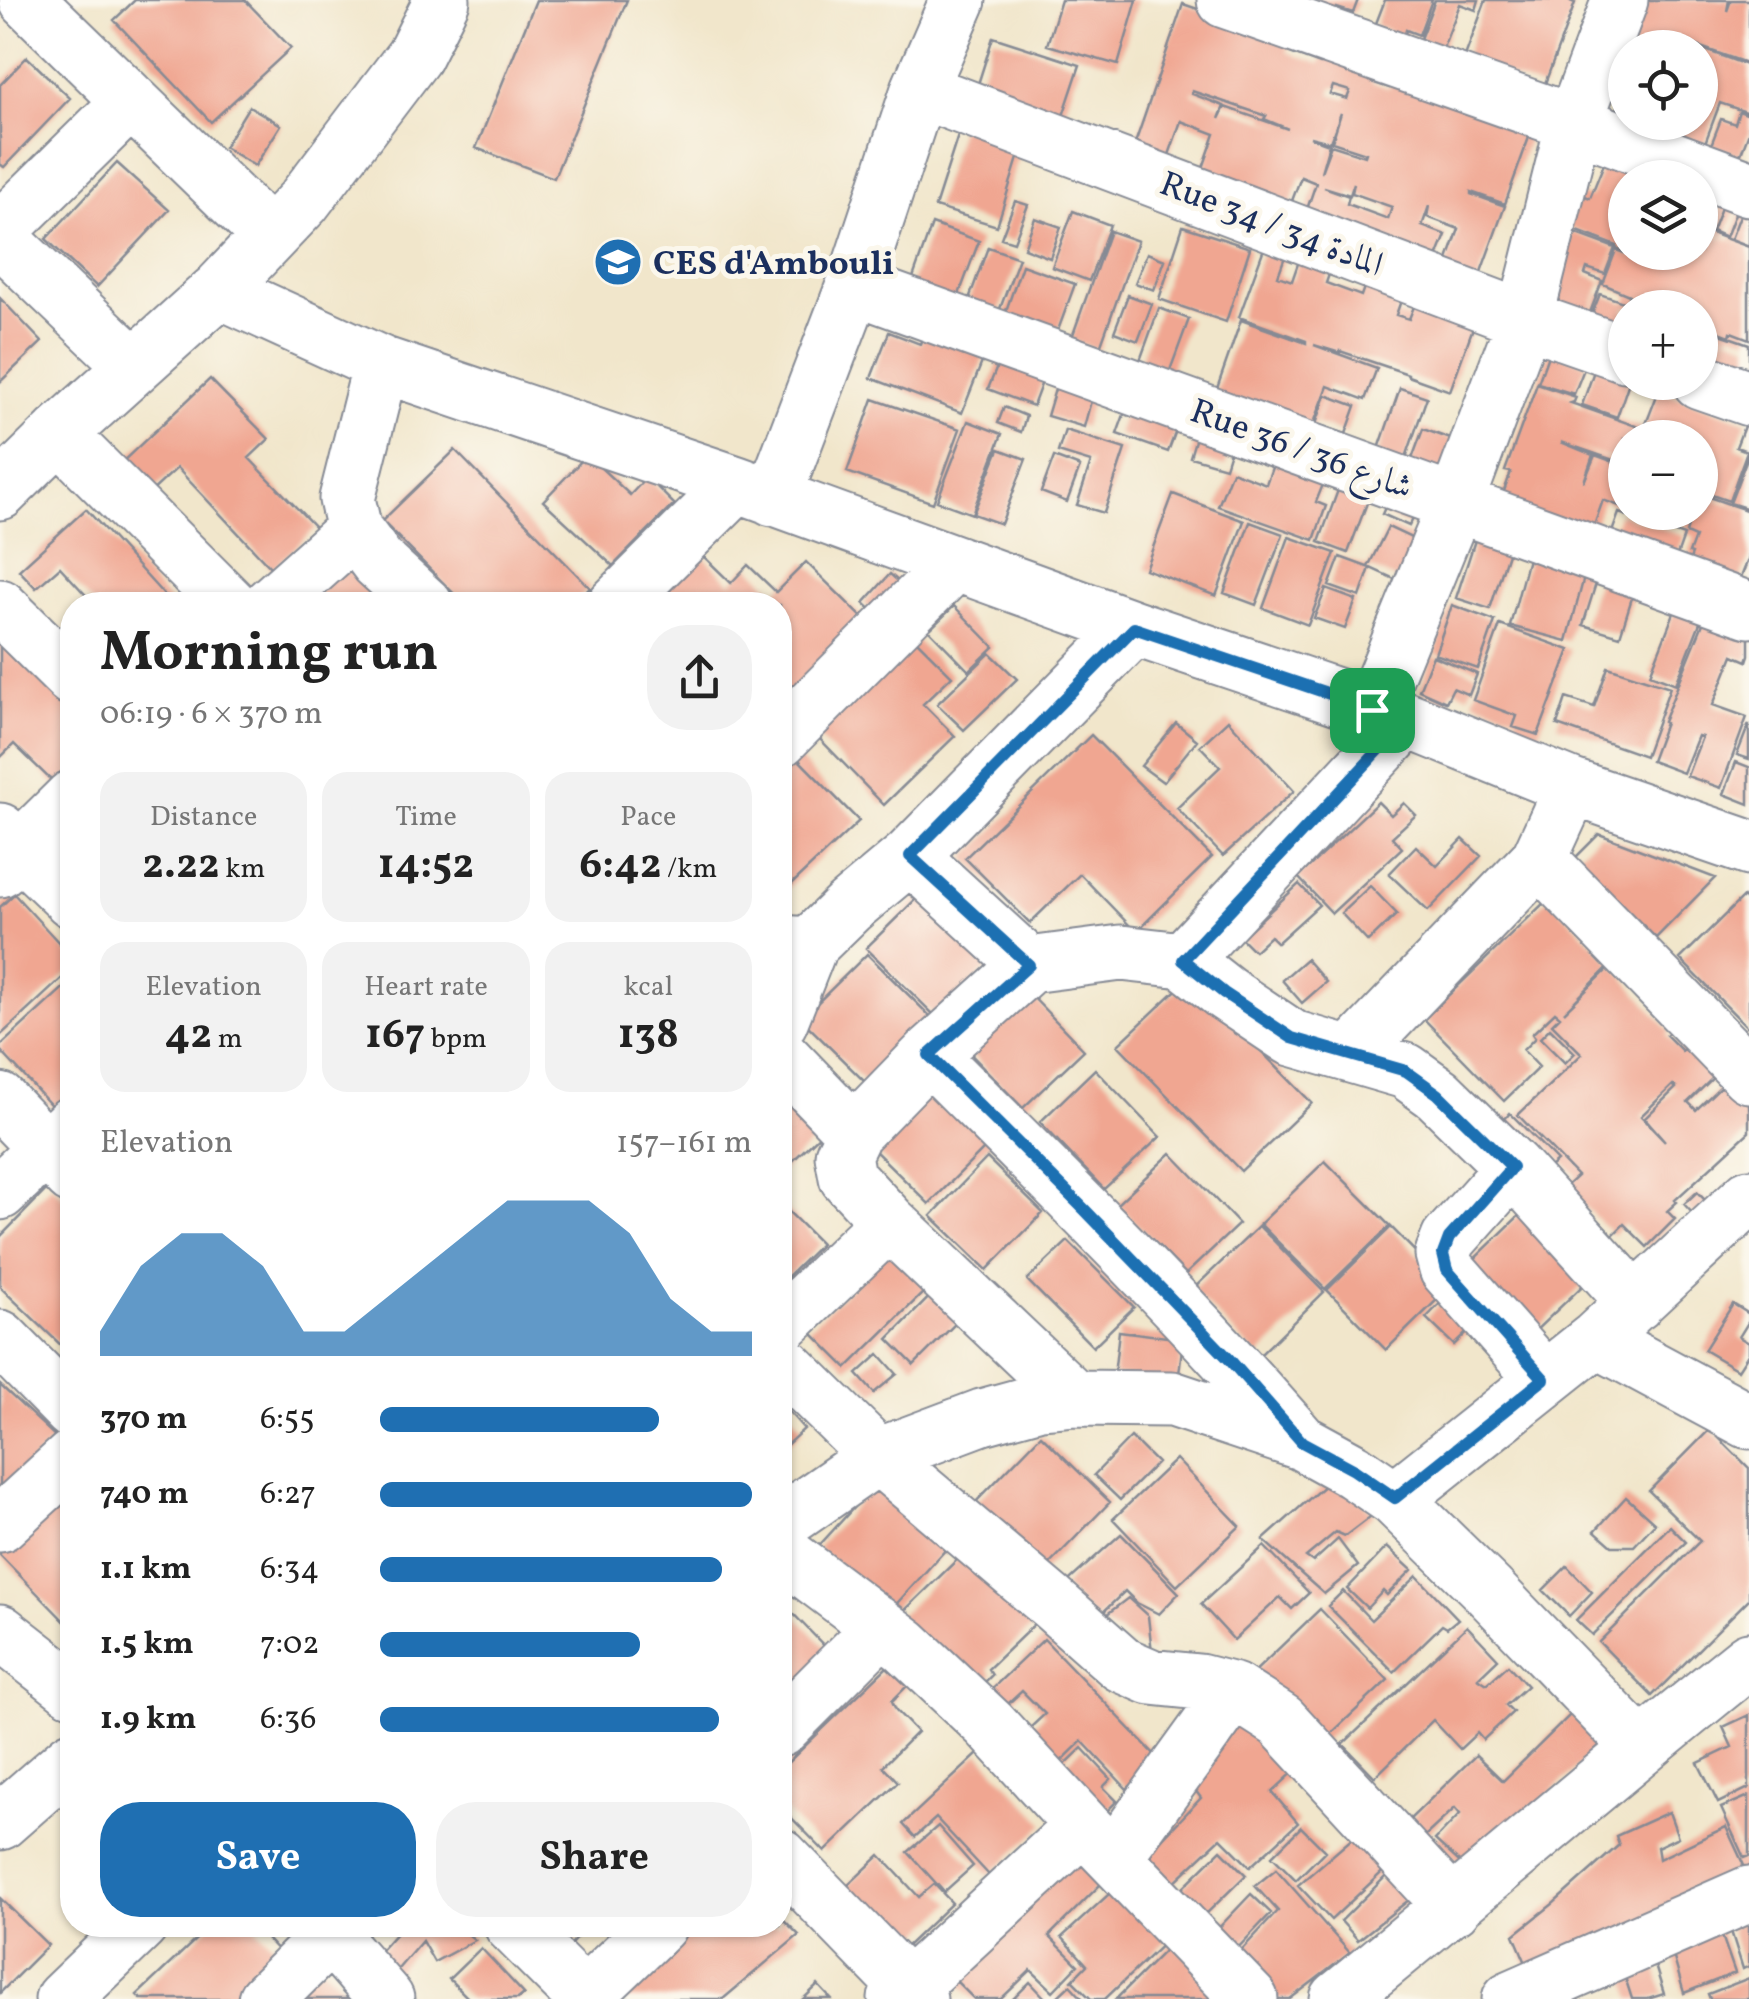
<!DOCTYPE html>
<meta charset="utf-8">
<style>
body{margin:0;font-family:Vollkorn,Amiri,serif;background:#f2f2f2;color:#222;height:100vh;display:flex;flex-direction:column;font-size:38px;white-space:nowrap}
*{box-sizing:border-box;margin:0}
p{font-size:32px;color:#767676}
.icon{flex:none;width:55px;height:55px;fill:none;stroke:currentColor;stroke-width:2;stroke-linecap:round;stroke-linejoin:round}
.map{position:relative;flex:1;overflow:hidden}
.side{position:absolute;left:60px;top:592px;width:732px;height:1345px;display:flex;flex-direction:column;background:#fff;border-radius:40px;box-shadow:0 2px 8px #0004}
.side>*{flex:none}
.fabs{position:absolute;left:1608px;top:30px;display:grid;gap:20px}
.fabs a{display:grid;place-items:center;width:110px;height:110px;border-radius:50%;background:#fff;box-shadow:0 2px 8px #0004;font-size:50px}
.pin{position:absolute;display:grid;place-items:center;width:85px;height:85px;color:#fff;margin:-42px;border-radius:20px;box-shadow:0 5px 15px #0006}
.round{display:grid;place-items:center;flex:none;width:105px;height:105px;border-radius:40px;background:#f2f2f2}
.overview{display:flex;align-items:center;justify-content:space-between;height:170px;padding:0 40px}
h1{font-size:55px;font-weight:700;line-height:75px}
.stats{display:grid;grid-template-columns:repeat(3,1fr);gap:15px;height:170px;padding:10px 40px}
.stats div{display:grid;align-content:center;border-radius:25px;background:#f2f2f2;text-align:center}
.stats b{font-size:42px;font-weight:700}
.stats small{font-size:28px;font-weight:400}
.stats p{font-size:28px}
.chart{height:280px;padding:20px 40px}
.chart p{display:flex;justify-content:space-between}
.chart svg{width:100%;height:180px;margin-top:10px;fill:#1f6fb2;opacity:.7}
.action{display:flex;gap:20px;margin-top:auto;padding:20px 40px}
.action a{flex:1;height:115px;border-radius:40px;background:#1f6fb2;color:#fff;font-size:40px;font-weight:700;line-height:115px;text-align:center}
.action a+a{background:#f2f2f2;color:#222}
ul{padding:0 40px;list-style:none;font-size:32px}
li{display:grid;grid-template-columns:160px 120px 1fr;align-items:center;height:75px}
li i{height:25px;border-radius:12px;background:#1f6fb2}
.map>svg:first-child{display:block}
.building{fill:#f0a691;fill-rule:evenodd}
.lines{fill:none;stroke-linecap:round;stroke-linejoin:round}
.minor-casing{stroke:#868a94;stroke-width:59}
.minor{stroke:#fff;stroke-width:55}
.route-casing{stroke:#fff;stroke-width:20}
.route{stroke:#1f6fb2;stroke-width:12}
.labels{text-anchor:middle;stroke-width:10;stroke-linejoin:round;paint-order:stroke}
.street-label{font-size:35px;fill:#1b2f5e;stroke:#fbf7ec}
.poi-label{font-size:35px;font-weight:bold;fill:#1b2f5e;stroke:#fbf7ec;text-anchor:start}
</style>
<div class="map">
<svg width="1749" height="1999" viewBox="0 0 1749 1999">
<rect width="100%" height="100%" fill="#fbf7ec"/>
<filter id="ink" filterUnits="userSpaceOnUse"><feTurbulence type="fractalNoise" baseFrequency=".01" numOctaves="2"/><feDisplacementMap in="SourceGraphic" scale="20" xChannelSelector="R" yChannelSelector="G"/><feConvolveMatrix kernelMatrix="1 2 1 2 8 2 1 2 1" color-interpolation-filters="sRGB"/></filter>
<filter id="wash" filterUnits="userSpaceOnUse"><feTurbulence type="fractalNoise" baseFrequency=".0048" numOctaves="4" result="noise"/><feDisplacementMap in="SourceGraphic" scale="40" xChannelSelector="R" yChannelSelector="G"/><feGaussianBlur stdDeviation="2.25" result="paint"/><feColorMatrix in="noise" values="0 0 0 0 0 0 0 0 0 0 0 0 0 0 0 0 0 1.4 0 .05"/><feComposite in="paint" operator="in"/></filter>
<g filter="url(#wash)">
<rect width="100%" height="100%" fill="#f1e6cb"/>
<g id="blocks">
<path class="building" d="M135,0h110l46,48 -80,74 -97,-102z
M536,0h91l-73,178 -78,-30z
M1061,0h76l-19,65 -71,-20z
M1307,0h51l-5,13 -16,-5 -1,3z
M1385,0h47l-13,35 -13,-5 -2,7 -29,-11z
M1435,0h44l-3,10 -16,-6 -17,44 -23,-9z
M1486,0h82l7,3 -32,86 -79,-30z
M1647,0h82l-2,11 4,-11h18v64l-60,-21 7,5h-72l-11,-5 11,-28 15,6z
M1183,4l70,24 39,9 -5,15 33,12 6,-15 48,25 -3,8 18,6 3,-9 140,50 -27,75 -34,-12v2l34,12 -28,77 -33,-12 15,-42 -32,-12 2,-11 -7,20 24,9 -10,25 -133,-39 13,-38 -15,-6 -14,37 -90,-29 18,-51 -34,-13 -18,51 -34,-11zM1333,86l17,5 -3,8 -17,-5zM1192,91l74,25 -2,3 24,10 -63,-22 -6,12 5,-13 -32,-12zM1341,113l-9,29 34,11 -1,3 -34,-11 -10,27 8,-28 -19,-7 20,5zM1354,183l-2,10 40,14 -4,12 -41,-15 2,-8 -25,-9 26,8z
M993,37l87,28 -22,66 -86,-28z
M1700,48l49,18v47l-29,-10 -15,40 -92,-22 12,-32v33h75z
M27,57l43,41 -66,69 -4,-3v-79z
M249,106l32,19 -26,41 -31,-19z
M1739,111l10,4v17l-9,24 -29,-11 10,-26 14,5z
M961,126l61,19 -25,81 -62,-19z
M1605,161l37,14 -1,3h-16v74l-9,-3 1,-3 -50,-19 13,-33 10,4z
M117,163l52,47 -72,77 -51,-48z
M1724,200l14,6 -12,31 -14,-6z
M1015,201l13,4 -14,37 -13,-4z
M1742,210l7,2v34l-18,-7z
M1073,211l37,14 -21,56 -37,-14z
M1035,218l26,9 -11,31 -26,-10z
M932,224l47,17 -25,67 -46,-16z
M1183,226l67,22 -24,74 -67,-23z
M1700,229l49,18v92l-18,-7 -1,4 -30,-11 1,-17h-33l-31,-11 22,11h-34v30l-37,-14 12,-30 26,9 3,-8 -26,-11 13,-34 22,8 -10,-6h72z
M1110,231l28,10 -39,109 -28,-10z
M1572,232l43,16 -10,26 -18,-6 -2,6 17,7 -16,42 -42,-15z
M1267,240l21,8 -10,28 14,5 10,-29 31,11 -7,20 35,13 7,-20 37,13 -9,26 13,4 10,-25 59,20 -28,77 -42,-15v-2l-68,-23v2l-26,-8 63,23 -12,32 -37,-14 -17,45 -97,-34 27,-77 65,23v-2l-67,-24z
M988,247l31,11 -24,64 -30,-12z
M1147,253l18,7 -11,30 -19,-7z
M1022,265l53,19 -22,60 -52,-19z
M1128,295l24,9 -14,37 -24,-9z
M0,298l42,44 -42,40z
M1159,308l30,11 -21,57 -30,-10z
M1700,327l49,17v40l-49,-19z
M926,329l60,23 -24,61 -91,-35 18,-46 31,12z
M1550,350l36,14 -12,30 -36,-11z
M1001,357l44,17 -12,32 -45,-17z
M1596,365l29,11v6h4l-12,35 -35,-12z
M1059,376l36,10 -11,41 -37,-11z
M210,379l59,60 -20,19 67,70 -44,41 -95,-101 -28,26 -29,-30z
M1537,384l39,13 -2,5 -3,1 73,26 15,-39 87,31 -10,26 11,4 -18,50 -29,-10v-53h-75v26l-64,-22 32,13 -9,27 11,-27 30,11v42l-22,-8 -12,34 -91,-32 11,-30 -6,-1z
M1400,388l27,9 -27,78 -27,-9z
M1326,395l30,11 -10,28 -30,-10z
M1130,398l51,19 -13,35 -51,-18z
M873,399l87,30 -27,74 -86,-31z
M1004,407l22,9 -5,16 -23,-9z
M968,421l34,13 -30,80 -35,-13z
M1199,427l35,11 -9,29 -35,-10z
M1423,429l36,13 -13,37 -37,-12z
M1065,430l60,19 -21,64 -27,-8 14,-43 -33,-10z
M1281,443l51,19 -16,40 10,4 -12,34 -96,-34 14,-35 34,13z
M999,449l27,10 -25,65 -28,-10z
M455,450l135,138 -18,17h-107l-83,-84z
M1749,453v56l-19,-6z
M587,455l43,40 17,-18 27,27 -61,62 -70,-65z
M1054,457l26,10 -13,35 -26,-10z
M1345,471l30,11 -27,71 -29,-11z
M1392,492l27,13 -10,21 -27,-12z
M1173,494l71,27 -28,75 -71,-27z
M1700,494l49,17v46l-11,28 -53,-13 7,-18 -3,-1 6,-16 -9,-4 2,-7 -34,-14h46z
M86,509l87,96h-78l-35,-38 -24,21 -17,-18z
M1619,513l65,23 -11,31 -65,-24z
M1250,522l33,12 -27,71 -32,-12z
M1388,527l32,15 -19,40 -33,-15z
M1289,537l46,16 -27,72 -45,-17z
M1476,537l34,10 -20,62 -34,-11z
M697,550l34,33 17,-18 28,27 30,-30 67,66 -82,82 -11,-10v-95h-97l-21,-20z
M1530,551l57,15 -20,75 -57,-15z
M1340,557l30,11 -10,29 -31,-11z
M341,565l50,40h-82z
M890,574l17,15 -28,28 -15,-14z
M1598,577l37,11 -15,48 -37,-11z
M1326,589l30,11 -11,29 -31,-11z
M1452,605l43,16 -17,48 -43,-15z
M1677,605l26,10 -27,69 -26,-10z
M954,606l40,41 -25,24 -40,-41z
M1706,616l43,16v23l-2,6 -14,-6 -20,50 34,12 -26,71 -34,-12 15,-39 -4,-1 -15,37 -32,-12 14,-38 -2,-1z
M1500,625l70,25 -32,85 -25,-8 4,-11 -44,-16z
M0,638l72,71v65l-13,14 -45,-44 -14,14z
M916,640l36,36 -29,28 32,32 -71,69 -67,-69z
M990,653l27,26 -53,51 -27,-26z
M1433,656l44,18 -8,21 -16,-7 -7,14 -27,-12z
M1608,667l62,20 -25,69 -88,-31 9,-27 28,9z
M1228,720l66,71 -71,65 -46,-48 43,-41 -20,-21z
M1176,723l21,17 -34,42 -22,-16z
M1749,724v35l-12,-4z
M1091,735l121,122 -76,75 -56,-58 -50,49 -65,-65z
M797,758l62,63 -79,74v-121z
M1736,762l13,5v37l-25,-10z
M1378,802l13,13 13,-12 12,12 -24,22 10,11 -70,65 -34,-36z
M1599,834l116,44 -59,60 -81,-80z
M1463,839l18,17 -53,55 -39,-37 27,-28 21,20z
M1299,884l20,21 -42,38 -7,-7 -16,15 -13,-13z
M1370,886l27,28 -29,28 -27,-29z
M927,888l70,70 -60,60 -71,-70z
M14,894l58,63v12l-72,67v-129z
M1743,897l6,7v125l-69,-70z
M1549,898l63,65 -48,49 49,-48 57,68 -4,3 16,16 10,-10 26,32 -30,29 8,8 31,-30 22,22v30l-74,68 2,2 -10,9 8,8 -28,28 -23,-23 -11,11 -48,-48 12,-11 -59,-61 64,-61 -30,-30 8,-8 -5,-4 -23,22 3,4 -12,12 16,17 -35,34 -80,-82zM1673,1085l3,3 -31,30 20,23 -24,-25z
M867,954l68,67 -66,65 -68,-67z
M1306,959l20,23 -24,21 -20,-23z
M1189,978l123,125 -71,68 -123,-126z
M72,980v124l-12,11 -60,-65v-4z
M1023,987l61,63 -61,58 -61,-63z
M1550,1028l25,25 -10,10 -25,-25z
M1095,1069l65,68 -56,52 -64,-67z
M932,1083l59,59 -62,62 -60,-59z
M780,1089l43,43 -43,41z
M1510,1113l47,48 -7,6 -46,-47z
M1171,1153l68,71 -53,50 -69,-70z
M987,1158l56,55 -56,57 -56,-54z
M1325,1161l65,65 -65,63 -65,-65z
M51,1185l21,20v141l-5,5 -67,-64v-50z
M1697,1192l11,11 -13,13 -11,-12z
M780,1203l41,41 -41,40z
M1530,1205l67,67 -67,64 -66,-67z
M1259,1226l65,66 -66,65 -66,-67z
M1391,1227l59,60 -64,63 -59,-60z
M1068,1241l66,66 -41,40 -66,-67z
M894,1246l38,38 -85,84 -39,-39z
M942,1284l27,26 -55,55 -26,-26z
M1457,1286l28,29 -31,30 -28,-27z
M1733,1304l16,10v7l-10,16 10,6v10l-11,17 -34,-20z
M1119,1331l64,8 -5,44 -64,-8z
M879,1354l18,20 -23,19 -17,-19z
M0,1385l56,52 -56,59z
M780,1402l24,27 -24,22z
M1710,1429l39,39v131l-97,97 -53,-54 101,-101 -51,-50z
M1041,1435l69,67 -70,72 -69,-67z
M1131,1437l26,26 -37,37 -26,-25z
M1176,1459l64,67 -63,60 -64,-67z
M72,1468v161l-72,-74v-17z
M886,1472l72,64 -69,76 -72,-64z
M1335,1476l39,38 -29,22 -9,-4 -30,25 7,5 25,-23 20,27 -34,28 -61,-54z
M1626,1497l29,26 -21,23h-22l-17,-15z
M1670,1526l16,16 -94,93 -16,-15z
M1121,1534l58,59 -20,21 -22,-11 -12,-12 -30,29 -32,-34z
M1264,1546l45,47 -17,16 -12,-12 -46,43 -33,-36z
M1387,1547l25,23 -25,25 -4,-4 -16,17 -20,-19z
M969,1548l70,72 -51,49 4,6 -18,18 -77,-75z
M1567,1566l25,26 -23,24 -26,-26z
M1417,1576l41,43 -11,9 -5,-3 -48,47 -66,-66 15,-15 28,29z
M1128,1598l20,18 4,36 -54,-31z
M780,1600l52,54 -52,51z
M1320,1609l68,71 -71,67 -68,-70z
M1467,1626l31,33 -20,19 9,6 21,-19 19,21 -21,19 7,7 -30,28 -6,-7 -17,16 -27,-29 -58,57 -32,-33z
M1044,1639l115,120 -32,30 -45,-48 -34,33 -32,-33 29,-27 -23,-23 -26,24 -15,-16z
M887,1667l20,19 -15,15 4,9 21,22 -34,34 15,16 -73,70 -45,-46v-36z
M1571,1714l30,30 -107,104 -26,22 -33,-30 25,-26 -5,-6 -30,28 -16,-16 67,-65 27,26z
M1235,1715l63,53 -26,24 26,31 -48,44 -29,-29 -51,48 -27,-27 58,-61 -11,-15z
M1749,1715v73l-31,15 -20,-40 34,-16 -9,-20z
M1082,1748l29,31 -8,8 14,14 -19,19 -44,-45z
M979,1753l66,71 -56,51 -53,-57 -21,19 -12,-13z
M1749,1796v60l-5,2 -23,-50z
M1669,1812l9,25 -21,10 2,12 67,-32 20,43 -214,107 -18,-42 40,-32 65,-58 -3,-9z
M938,1826l35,40 -29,26 -36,-40z
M1301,1827l24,24 -29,29 -24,-24z
M1361,1831l32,31 -62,58 -33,-35z
M1221,1850l25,25 -45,44 -25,-25z
M1080,1852l26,27 -57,57 29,29 -25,26 -22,-21 -30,29h-27l-21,-21z
M880,1855l39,42 15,-13 18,19 -48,46 -58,-62z
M1397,1865l22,27 -61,48 -17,-19z
M1276,1869l74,84 -60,46h-16l-41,-40 45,-48 -23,-25z
M1120,1884l50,53 -65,62h-14l-19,-19 15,-15 -25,-28z
M1251,1894l20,19 -39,41 -20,-19z
M0,1898l48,47 -48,48z
M780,1916l19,19 -76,64h-119l74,-74h102z
M1749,1917v49l-6,3 -13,-41z
M211,1925h43l28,30 -46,44h-95l-4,-4z
M391,1925h66l18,15 -41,22 -12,-21 -30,35 -19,-17 25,-28z
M535,1925h53l-24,27z
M1719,1927l16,46 -51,20 -13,-45z
M1173,1942l54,57h-111z
M481,1948l43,46 -6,5h-49l-20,-20z
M1652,1956l12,38 -16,5h-16l-10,-31z
M317,1962l39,37h-75z
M1749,1978v21h-39l-2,-5z
M1030,1982l16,17h-33z
M818,1985l13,14h-28z
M1070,1985l13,14h-28z"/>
</g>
</g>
<g filter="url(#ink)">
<use href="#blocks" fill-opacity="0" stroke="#868a94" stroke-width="2.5"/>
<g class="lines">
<g class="minor-casing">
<path id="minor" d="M27,0l243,236
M1225,0l349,123 175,65
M919,90l606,229 100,35
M0,230l131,-129
M0,238l134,128
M854,286l895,324
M219,290l162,74 356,120 397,144 273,92 165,67 177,61
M381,364l-34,135 7,31 24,32 47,43
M1700,381l49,17
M59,434l171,171
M0,492l59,-58 160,-144 84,-88 111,-146 28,-56
M773,498l81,-212 65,-196 39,-90
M270,605l84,-75
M615,605l122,-121
M0,607l72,71
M1372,709l84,-206 69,-184 49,-196 46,-123
M780,739l175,-176
M0,831l72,69
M910,856l119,109
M1539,859l210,216
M0,869l72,-71
M780,943l30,2 38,-37 62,-52 224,-228
M1183,960l224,-240
M780,1021l30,-76
M780,1055l74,77
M929,1055c127,127 255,252 372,387
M1351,1055l55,16 32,23 75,73 123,136
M0,1101l72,75
M1513,1167l-64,72 -6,15 4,15 97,110
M0,1192l72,-68
M780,1326l109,-104
M0,1338l72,73
M1596,1339l153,82
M780,1360l98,96 173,146 70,62 30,13 48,5 35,9 47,30 172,186
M1074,1398l-185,-176 -42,-45 -4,-22 11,-23 75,-77 100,-90 92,-12 62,7 42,33 67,45 59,17 188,-196 33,-72
M1395,1499l201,-160 153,-142
M0,1524l72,-66
M780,1524l98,-68 104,-39 58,-16 34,-3 98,1 129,43 53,29 41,28 93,91 152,157
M780,1551l125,94 84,79 94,102 167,173
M0,1632l72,56
M780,1729l101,-101
M0,1822l72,-63
M780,1856l139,143
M1114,1857l120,-166
M512,1925l74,74
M332,1937l54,62
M63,1999l77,-74
M266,1999l75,-74
M582,1999l77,-74
M896,1999l187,-173
M1338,1999c138,-111 272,-228 411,-339
M1510,1999l239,-105"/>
</g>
<use href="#minor" class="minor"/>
</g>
</g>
<g class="lines" filter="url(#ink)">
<g class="route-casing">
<path id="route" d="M1134,628l273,92 -224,240 41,33 68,45 114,33 32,23 74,73 -63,71 -6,16 4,16 97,109 -149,119 -41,-28 -52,-28 -73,-83 -145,-150 -155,-154 100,-90 -119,-109z"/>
</g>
<use href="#route" class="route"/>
</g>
<defs>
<g id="school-disc" transform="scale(2.5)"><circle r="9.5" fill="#1f6fb2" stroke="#fbf7ec"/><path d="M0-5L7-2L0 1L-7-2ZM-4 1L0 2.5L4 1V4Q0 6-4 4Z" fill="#fff"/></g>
</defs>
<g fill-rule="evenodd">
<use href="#school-disc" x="618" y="262"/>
</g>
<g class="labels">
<g class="street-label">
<text transform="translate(1272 223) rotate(21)" y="12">Rue 34 / المادة 34</text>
<text transform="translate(1302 448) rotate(20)" y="12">Rue 36 / شارع 36</text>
</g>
<g class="poi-label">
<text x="653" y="274">CES d'Ambouli</text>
</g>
</g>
</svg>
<div class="fabs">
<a><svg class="icon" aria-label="locate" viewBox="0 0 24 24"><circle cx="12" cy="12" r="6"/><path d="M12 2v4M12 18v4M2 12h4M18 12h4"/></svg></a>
<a><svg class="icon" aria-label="layers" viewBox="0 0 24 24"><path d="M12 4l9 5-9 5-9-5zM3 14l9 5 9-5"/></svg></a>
<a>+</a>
<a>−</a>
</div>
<div class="pin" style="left:1372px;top:710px;background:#1e9e55"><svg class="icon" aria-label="arrive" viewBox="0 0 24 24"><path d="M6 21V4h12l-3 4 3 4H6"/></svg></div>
<section class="side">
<div class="overview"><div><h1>Morning run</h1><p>06:19 · 6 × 370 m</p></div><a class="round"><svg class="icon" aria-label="share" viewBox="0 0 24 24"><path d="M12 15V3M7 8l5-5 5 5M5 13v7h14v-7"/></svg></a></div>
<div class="stats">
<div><p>Distance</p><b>2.22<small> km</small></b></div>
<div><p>Time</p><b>14:52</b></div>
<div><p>Pace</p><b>6:42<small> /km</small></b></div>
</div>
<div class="stats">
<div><p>Elevation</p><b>42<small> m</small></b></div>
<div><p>Heart rate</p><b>167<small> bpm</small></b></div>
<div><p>kcal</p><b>138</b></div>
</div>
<div class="chart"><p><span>Elevation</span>157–161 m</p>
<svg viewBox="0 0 160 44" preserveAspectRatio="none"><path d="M0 44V38L10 22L20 14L30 14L40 22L50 38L60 38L70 30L80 22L90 14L100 6L110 6L120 6L130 14L140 30L150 38L160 38V44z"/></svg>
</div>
<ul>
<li><b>370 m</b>6:55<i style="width:75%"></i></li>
<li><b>740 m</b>6:27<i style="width:100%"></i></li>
<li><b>1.1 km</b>6:34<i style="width:92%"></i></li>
<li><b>1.5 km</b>7:02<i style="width:70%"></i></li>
<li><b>1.9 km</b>6:36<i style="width:91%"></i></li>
</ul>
<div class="action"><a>Save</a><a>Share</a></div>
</section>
</div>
